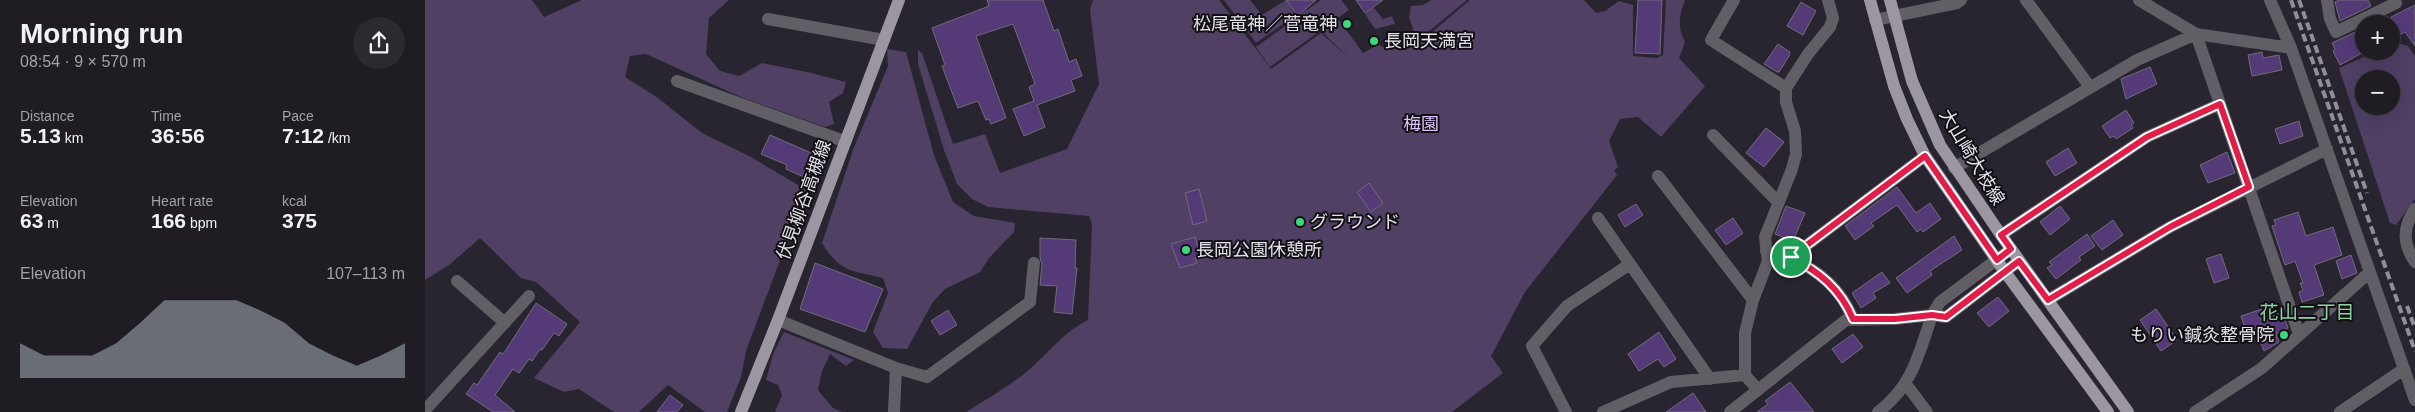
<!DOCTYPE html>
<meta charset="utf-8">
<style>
body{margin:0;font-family:Helvetica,"Noto Sans JP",sans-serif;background:#2c2931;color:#f1f3f6;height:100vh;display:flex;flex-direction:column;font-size:19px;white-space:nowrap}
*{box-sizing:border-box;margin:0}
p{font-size:16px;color:#a1a1a6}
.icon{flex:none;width:28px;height:28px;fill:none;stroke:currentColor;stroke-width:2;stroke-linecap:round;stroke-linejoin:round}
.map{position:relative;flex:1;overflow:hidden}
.sheet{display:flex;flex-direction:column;background:#1f1c24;width:425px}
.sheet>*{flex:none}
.tools{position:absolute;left:1930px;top:15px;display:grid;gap:10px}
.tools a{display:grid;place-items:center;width:45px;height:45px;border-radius:50%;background:#1f1c24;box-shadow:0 5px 20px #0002,0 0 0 1px #3c3a41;font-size:25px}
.pin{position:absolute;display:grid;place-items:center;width:42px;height:42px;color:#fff;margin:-21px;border:2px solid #fff;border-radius:50%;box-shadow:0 1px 5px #0007}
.round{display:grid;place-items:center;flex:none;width:52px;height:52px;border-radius:26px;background:#2c2931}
.summary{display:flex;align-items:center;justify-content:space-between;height:85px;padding:0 20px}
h1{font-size:28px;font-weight:700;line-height:38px}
.metrics{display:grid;grid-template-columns:repeat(3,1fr);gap:8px;height:85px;padding:5px 20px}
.metrics div{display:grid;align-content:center}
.metrics b{font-size:21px;font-weight:700}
.metrics small{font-size:14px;font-weight:400}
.metrics p{font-size:14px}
.chart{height:140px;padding:10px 20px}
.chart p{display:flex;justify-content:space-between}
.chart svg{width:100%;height:90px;margin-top:5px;fill:#8c9099;opacity:.7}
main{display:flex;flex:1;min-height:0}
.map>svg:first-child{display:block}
.green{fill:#4f4064;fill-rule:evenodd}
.building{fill:#553a78;stroke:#706b79}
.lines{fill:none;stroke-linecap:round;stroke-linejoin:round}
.minor{stroke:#615f65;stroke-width:12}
.tertiary{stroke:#615f65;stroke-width:12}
.primary{stroke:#9b96a2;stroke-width:12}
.rail{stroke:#918e97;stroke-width:4;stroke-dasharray:8 4;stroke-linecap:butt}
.route-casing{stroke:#fff;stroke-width:10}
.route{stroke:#e11d48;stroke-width:6}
.poi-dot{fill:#40d77c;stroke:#110f14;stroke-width:2}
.labels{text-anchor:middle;stroke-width:4;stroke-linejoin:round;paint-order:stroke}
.poi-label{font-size:18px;fill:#e4e1e9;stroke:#110f14;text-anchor:start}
.park-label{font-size:18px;fill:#d9c3fb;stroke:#110f14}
.street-label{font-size:18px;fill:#e4e1e9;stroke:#110f14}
.neighbourhood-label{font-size:19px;fill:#8cd2a0;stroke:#110f14}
</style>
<main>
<section class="sheet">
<div class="summary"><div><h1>Morning run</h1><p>08:54 · 9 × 570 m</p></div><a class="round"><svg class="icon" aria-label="share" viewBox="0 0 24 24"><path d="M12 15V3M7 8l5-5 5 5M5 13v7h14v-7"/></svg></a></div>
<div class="metrics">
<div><p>Distance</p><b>5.13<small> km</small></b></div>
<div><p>Time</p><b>36:56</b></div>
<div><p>Pace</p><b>7:12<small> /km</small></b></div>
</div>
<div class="metrics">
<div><p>Elevation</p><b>63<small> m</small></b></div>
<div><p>Heart rate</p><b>166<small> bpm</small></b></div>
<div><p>kcal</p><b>375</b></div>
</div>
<div class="chart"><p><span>Elevation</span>107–113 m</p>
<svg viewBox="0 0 160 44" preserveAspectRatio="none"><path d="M0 44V27L10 33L20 33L30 33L40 27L50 17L60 6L70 6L80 6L90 6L100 11L110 17L120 27L130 33L140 38L150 33L160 27V44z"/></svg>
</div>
</section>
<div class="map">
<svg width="1990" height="412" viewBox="0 0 1990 412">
<rect width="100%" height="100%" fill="#292530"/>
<path class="green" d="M0,0h107l12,17 38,-17h147l-20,18 -3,36 14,17 19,5 23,-13 45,9 39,10 -3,11 -14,9 5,22 -9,3 -82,-29 -97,-44 -16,2 -5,21 33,21 44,35 47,23 61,36 -28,63 -36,96 -5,26 -14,35h-22l-37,-27 -29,27h-25l-35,-23 -15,3 -30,-14 46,-56 -44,-40 -15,-4 -41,-40 -31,27 -24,15z
M668,0h126l52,69 50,-36 29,26 -28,-27 17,-12 24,33 15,-8 16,6 -4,-4 -5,-2 10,-6 -1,-5 7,12v-4l5,-3v10l18,-5h-6l52,-44h114l12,13 9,-2 14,-10 14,4v51l24,2 6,-3 3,-55h19c-6,16 -8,27 0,42l-6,16 26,28 -44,51 -23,-20 -18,2 -11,22 9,26 -4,3 3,5 -92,117 -34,64 12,17 -51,39h-486c22,-14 46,-27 65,-44 19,-17 34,-37 57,-48l4,-95 -3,-9 -101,-9 -16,-8 -15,-15 -13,-34 -26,-86v-14l4,3 31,91 32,-10 15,39 67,-24 32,-65 -9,-75z
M799,0h26l12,15 24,-15 15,1 -9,8 4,6 -40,28z
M896,0h20l8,10 -79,57 -14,-20z
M1006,0h36l-50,41 -8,-24 2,-11 12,-1z
M948,7l10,12 9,-3 3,8 -20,5 -10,-15z
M1972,43l11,3 7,10v143l-19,26 -6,-2 -51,-155 39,-17h13v-6zM1939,79h27v27h-27z
M462,49l19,3 28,103 19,47 21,14 41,7 -1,9 -25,26 -9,14 -35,17 -12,13 -26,47 -24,-1 -10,-16 15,-39 -5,-15c-33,-8 -42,-5 -61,-35l31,-93 35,-84z
M359,332l70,28 -8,6 -16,-12 -8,17 -4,19 15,18 9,4h-67l7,-17 -4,-10 -12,-5 7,-26z"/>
<path class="building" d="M562,0h56l11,31 4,-2 11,33 7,-3 6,17 -11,4 4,11 -38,14 8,22 -21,9 -11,-27 21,-8 -5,-14 6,-3 -22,-60 -37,12 30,82 -15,6 -2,-5 -3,1 -8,-19 -20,7 -16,-42 3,-1 -13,-37 57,-22z
M861,0h30l-18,16z
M931,0h27l-18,13z
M1213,0h24l-2,54 -25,-1z
M1914,0h29l3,6 -31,15 -5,-19z
M1376,2l15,9 -13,24 -16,-9z
M1990,5v41l-10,-14 -14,7v-22z
M1939,28v24l-24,13 -7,-14 2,-2 -3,-6z
M1353,44l12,8 -1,4 -10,16h-2l-13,-8z
M1837,52l1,6 16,-3 3,15 -30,6 -4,-21z
M1725,67l7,17 -31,15 -5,-20z
M1701,110l8,13 -3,2 2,3 -17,11 -2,-3 -4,2 -8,-12z
M1874,121l4,15 -23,8 -5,-15z
M1341,128l18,14 -20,25 -18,-14z
M345,135l55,24 -10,23 -29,-13 1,-4 -26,-11z
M1643,148l9,15 -22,13 -9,-14z
M1802,152l8,21 -27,10 -8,-18z
M944,183l14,20 -12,9 -14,-20z
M1472,187l19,26 14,-10 11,16 -18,13 -2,-3 -4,3 -20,-27 -26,18 3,3 -19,14 -10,-14z
M774,189l8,32 -14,4 -8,-32z
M1211,204l7,11 -18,12 -7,-12z
M1361,206l19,7 -12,28 -18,-7z
M1635,206l10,13 -20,16 -10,-13z
M1873,212l8,24 27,-9 9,28 -28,10 10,30 -22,7 -3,-10 4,-2 -3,-7h3l-8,-22 -10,4 -13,-39 4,-1 -2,-5z
M1308,218l10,15 -17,12 -11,-15z
M1688,220l10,15 -21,15 -11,-14z
M1662,234l8,12 -16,11 2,3 -25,19 -9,-11 5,-3 -3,-3z
M1529,236l8,14 -32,21 2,4 -25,18 -11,-15z
M770,237l6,19 -6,2 2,5 -17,5 -9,-24z
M615,238l36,2 -1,28h2l-5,46 -18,-2 3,-26 -17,-1 2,-21 -2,-6z
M1796,254l8,24 -15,5 -8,-24z
M1926,255l6,18 -15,6 -6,-18z
M390,263l68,26 -18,43 -65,-23z
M1457,272l8,11 -17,10 3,5 -15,10 -9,-15z
M1573,297l11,14 -20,16 -12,-14z
M111,303l31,21 -8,12 -5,-3 -12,17 -2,-1 -8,12 -3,-2 -10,14 -6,-4 -18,26 20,17h-22l-27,-18 8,-11 3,2 23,-33 3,2 3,-4z
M1849,305l4,10 5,-2 5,15 -12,6 3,8 -15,9 -9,-23 -9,3 -5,-15z
M1731,309l21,31 -16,11 -21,-31z
M523,310l9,15 -17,10 -9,-14z
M1234,332l17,27 -12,8 -6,-8 -19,12 -11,-17z
M1428,334l10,13 -21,16 -10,-14z
M1365,382l24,30h-57l11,-8 -3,-3z
M1268,393l13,19h-40z
M245,395l13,10 -6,7h-20z"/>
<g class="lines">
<path class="minor" d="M1309,0l-23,40 75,48
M1601,0l64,87
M1714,0l57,34 95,14
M1845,0l21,48 124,352
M1902,0l3,19 6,13 60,-29 -2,-3
M343,19l116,21
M1450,20l82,-17 4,-3
M1771,34l103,300
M252,81l167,60
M1288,135l65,67
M1529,168l183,-108 59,-26
M1233,176l95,124
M1990,209c-13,19 -12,35 0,53
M1173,218l112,161
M1576,235l146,-98 73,-33
M1341,251c40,10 71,29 87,68
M1366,257l134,-101
M32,281l48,42
M1623,300l122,-73 157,-78
M353,320l118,48 31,9 103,-75 4,-39
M1481,384l21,28
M1333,390l-13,-15v-42l8,-33 15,-39 -3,-24 27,-68 4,-15 -1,-23 -9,-29v-14l22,-34 22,-27 3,-9 -5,-18
M1,409l103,-113
M469,412l2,-44
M1141,412l-34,-66 35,-40 63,-42
M1178,412l68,-30 74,-7
M1453,412c34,-25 41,-58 54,-97
M1770,412l67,-44 108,-96
M1915,412l64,-43"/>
<path class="tertiary" d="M1507,315l8,-13 71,-53
M1305,412l116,-92 49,-1 37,-4 14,2 73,-56"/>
<path class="primary" d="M1445,0l24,86 13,33 18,37 80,116 103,140
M1465,0l22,81 28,64 61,90 127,177
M316,412l37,-92 121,-320"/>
<path class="rail" d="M1866,0l124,351
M1874,0l68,193
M1982,306l8,22"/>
</g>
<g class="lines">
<g class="route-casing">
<path id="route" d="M1795,104l29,83 -79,40 -122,73 -29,-39 -73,56 -14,-2 -37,4h-42c-13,-31 -34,-47 -62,-62l134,-101 72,104 14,-11 -10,-14 146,-98z"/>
</g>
<use href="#route" class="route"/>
</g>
<g class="poi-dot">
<circle cx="922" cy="24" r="5"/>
<circle cx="949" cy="41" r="5"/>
<circle cx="875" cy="222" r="5"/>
<circle cx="761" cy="250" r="5"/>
<circle cx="1859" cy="335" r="5"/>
</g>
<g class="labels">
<g class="poi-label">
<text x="912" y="30" text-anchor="end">松尾竜神／菅竜神</text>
<text x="959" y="47">長岡天満宮</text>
<text x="885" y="228">グラウンド</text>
<text x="771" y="256">長岡公園休憩所</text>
<text x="1849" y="341" text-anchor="end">もりい鍼灸整骨院</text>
</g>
<g class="park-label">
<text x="996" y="130">梅園</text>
</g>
<g class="street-label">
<text transform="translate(1547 157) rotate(59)" y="6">大山崎大枝線</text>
<text transform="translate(379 200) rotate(-70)" y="6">伏見柳谷高槻線</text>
</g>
<g class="neighbourhood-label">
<text x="1882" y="319">花山二丁目</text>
</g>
</g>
</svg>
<div class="tools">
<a>+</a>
<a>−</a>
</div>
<div class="pin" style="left:1366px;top:257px;background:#1e9e55"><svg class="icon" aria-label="arrive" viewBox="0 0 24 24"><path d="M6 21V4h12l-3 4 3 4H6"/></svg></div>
</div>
</main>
